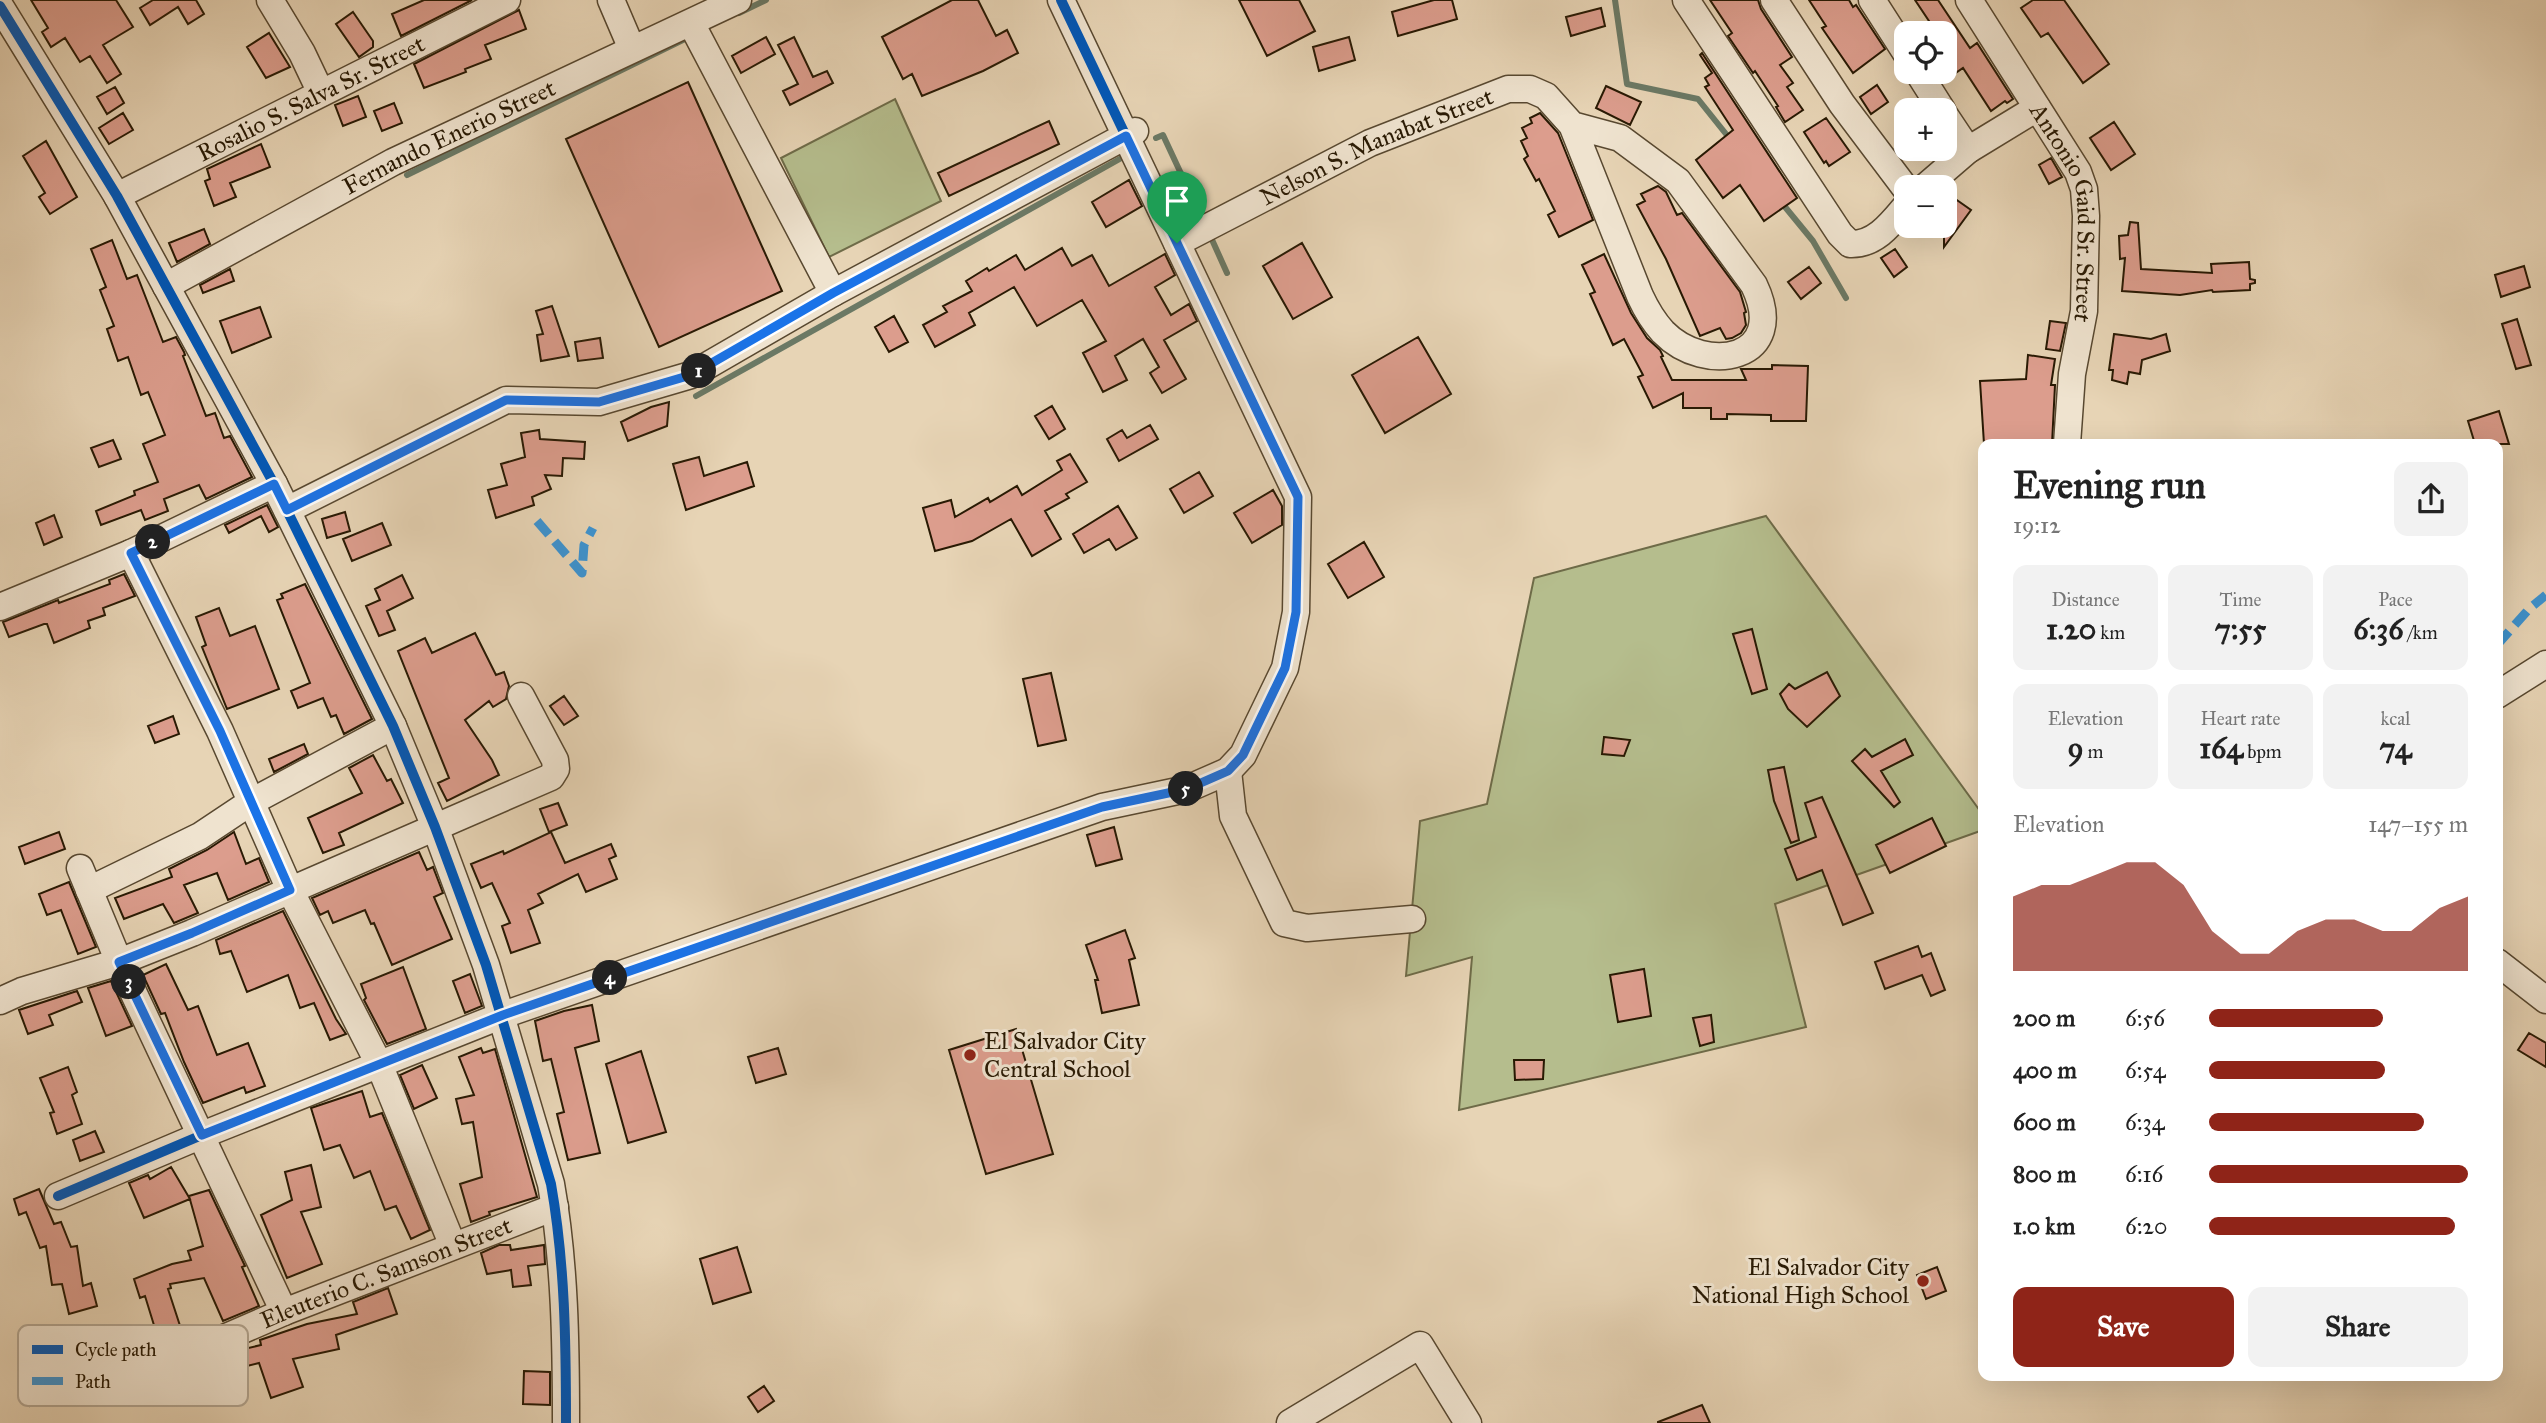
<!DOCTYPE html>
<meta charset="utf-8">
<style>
body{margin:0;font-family:"IM FELL Great Primer",serif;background:#f2f2f2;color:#222;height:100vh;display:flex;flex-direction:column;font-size:26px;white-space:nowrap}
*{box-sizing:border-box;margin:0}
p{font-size:23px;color:#767676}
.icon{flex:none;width:38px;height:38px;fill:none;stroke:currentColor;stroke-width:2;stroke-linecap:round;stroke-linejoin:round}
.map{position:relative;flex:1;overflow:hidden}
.panel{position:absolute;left:1978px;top:439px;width:525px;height:942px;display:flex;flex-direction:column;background:#fff;border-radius:14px;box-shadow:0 7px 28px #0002}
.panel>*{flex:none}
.fabs{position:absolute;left:1894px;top:21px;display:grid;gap:14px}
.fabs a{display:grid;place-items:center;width:63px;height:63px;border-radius:14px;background:#fff;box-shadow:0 7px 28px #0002;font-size:35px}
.pin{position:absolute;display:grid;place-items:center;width:60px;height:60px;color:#fff;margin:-72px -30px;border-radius:50% 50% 50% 0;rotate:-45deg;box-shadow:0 0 7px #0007}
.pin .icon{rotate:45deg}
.km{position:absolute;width:35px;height:35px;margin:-18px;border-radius:50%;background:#222;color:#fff;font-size:19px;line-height:35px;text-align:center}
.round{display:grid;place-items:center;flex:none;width:74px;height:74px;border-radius:14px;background:#f2f2f2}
.headline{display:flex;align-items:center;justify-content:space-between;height:119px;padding:0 35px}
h1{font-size:38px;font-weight:700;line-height:52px}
.figures{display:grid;grid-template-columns:repeat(3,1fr);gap:10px;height:119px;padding:7px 35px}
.figures div{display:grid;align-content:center;border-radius:14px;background:#f2f2f2;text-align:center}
.figures b{font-size:30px;font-weight:700}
.figures small{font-size:19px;font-weight:400}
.figures p{font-size:19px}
.chart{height:196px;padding:14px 35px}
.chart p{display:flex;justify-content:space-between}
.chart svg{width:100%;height:126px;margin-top:7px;fill:#8f2418;opacity:.7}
.action{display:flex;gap:14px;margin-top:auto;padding:14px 35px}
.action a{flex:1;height:80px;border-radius:14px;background:#8f2418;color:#fff;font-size:28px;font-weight:700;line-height:80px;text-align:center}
.action a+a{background:#f2f2f2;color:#222}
ul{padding:0 35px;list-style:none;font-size:23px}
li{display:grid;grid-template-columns:112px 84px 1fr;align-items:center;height:52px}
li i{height:18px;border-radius:9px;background:#8f2418}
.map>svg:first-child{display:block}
.green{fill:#b5bd8d;stroke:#6e6b48;stroke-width:2}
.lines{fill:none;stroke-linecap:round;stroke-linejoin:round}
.stream{stroke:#6b7965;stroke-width:6}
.building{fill:#dc9d8d;stroke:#281903;stroke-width:2}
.minor-casing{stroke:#584830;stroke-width:29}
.minor{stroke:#efe3cf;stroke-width:26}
.quiet{stroke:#3c93d1;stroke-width:9;stroke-dasharray:18 9;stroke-linecap:butt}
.cycleway-casing{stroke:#efe3cf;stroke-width:15}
.cycleway{stroke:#0057b8;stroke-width:10}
.route-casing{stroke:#fff;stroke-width:14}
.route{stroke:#1a73e8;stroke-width:9}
.poi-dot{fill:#8f2418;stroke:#efe3cf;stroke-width:2.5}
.labels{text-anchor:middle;stroke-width:6;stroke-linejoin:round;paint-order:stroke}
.street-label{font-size:24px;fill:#281903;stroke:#efe3cf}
.poi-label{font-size:24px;fill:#281903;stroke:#efe3cf;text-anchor:start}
.key{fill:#efe3cf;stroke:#b3a692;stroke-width:2}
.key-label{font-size:19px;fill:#281903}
</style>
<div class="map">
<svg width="2546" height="1423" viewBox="0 0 2546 1423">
<rect width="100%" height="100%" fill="#e7d4b5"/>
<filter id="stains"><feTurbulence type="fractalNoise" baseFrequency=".00286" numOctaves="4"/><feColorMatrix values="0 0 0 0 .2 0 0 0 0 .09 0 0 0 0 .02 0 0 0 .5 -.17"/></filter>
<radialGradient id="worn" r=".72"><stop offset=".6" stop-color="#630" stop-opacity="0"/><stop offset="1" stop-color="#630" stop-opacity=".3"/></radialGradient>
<path class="green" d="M895,99l46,102 -112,56 -48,-99z
M1766,516l217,299v15l-208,74 31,123 -347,83 13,-153 -66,19 14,-155 67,-17 47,-226z"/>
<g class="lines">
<path class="stream" d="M1615,0l12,84 71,15 32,40
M739,13l27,-13
M1156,138l7,-3 41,88
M407,175l284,-139
M1781,202l32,39 33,57
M1209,233l18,40
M696,396l429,-240"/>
</g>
<path class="building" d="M31,0h85l17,27 -30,18 18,29 -14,9 -17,-27 -10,6 -15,-24 -14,9 -9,-15 6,-4z
M153,0h43l8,14 -16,10 -10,-17 -28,18 -10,-17z
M424,0h48l-71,36 -9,-22z
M952,0h26l18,36 11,-6 11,23 -35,18 -61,25 -10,-22 -9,5 -21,-42z
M1239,0h60l16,31 -48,25z
M1434,0h18l5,19 -59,17 -6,-24z
M1710,0h48l3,9 31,48 -12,8 13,18 -6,4 16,23 -18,12 -9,-15 2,-1 -23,-35 -2,2 -25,-37 4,-3z
M1809,0h40l4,7 3,-2 29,44 -32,24 -31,-45 4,-2z
M1915,0h23l32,48 7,-5 36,56 -6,4 -2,-2 -14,10 -28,-43 -19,13v-48h-7z
M2033,0h31l45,64 -26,19 -35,-50 -7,4 -20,-29z
M1601,8l4,18 -34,10 -5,-19z
M519,10l7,19 -41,16 6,14 -26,10 1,3 -42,16 -10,-24z
M353,12l20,29v6l-14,10 -23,-33z
M269,33l21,34 -24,11 -19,-31z
M766,37l9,17 -34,19 -9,-17z
M794,37l19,40 14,-6 6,12 -43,22 -7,-14 15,-7 -20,-39z
M1349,37l6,23 -36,11 -6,-24z
M1702,53l95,145 -33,23 -24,-36 -17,13 -27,-38 37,-30 -28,-43 4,-2 -4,-7 7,-5 -12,-18z
M688,82l94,209 -123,56 -93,-208z
M1877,85l11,17 -17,12 -11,-17z
M1606,86l35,16 -11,23 -34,-17z
M115,87l9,16 -17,11 -10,-17z
M358,96l8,21 -23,9 -8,-21z
M394,103l8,20 -20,8 -8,-20z
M123,113l10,17 -24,14 -10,-16z
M1540,113l18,20 35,87 -34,17 -11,-22 7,-4 -16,-32 -3,2 -12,-22 4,-3 -7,-15 6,-3 -5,-10 10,-5 -2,-5z
M1826,118l24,34 -21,14 -3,-5 -2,2 -20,-31z
M1049,121l10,23 -110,52 -11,-23z
M2114,122l21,32 -24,16 -21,-32z
M46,141l31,56 -27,17 -11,-17 6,-4 -22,-37z
M261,144l9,23 -40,16 6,14 -22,9 -9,-25 5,-2 -3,-10z
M2051,158l11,19 -13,7 -10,-19z
M1129,180l13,26 -36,21 -14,-25z
M1658,186l8,6 11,23 5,-2 58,79 6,20 -2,1 2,12 -5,8 -9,5 -6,1 -6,-11 -20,8 -34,-77 -29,-54 8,-4 -4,-7z
M1944,191l27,19 -27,37z
M2130,222l8,1 3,46 71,4 -1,-9 38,-2 1,17 5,1v3l-5,1v6l-37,2 -1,-2 -32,5 -58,-4 3,-33 -5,1 -1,-23 9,-1z
M204,229l6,15 -33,18 -8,-19z
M112,240l15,39 10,-4 26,67 13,-5 8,15 1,3 -2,1 23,60 9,-3 9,25 6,-2 22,41 -46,22 -7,-14 -35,14 4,12 -23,9 -4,-10 -40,15 -5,-14 39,-16 -1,-4 24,-9 -15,-38 22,-9 -17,-43 -7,3 -13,-38 -10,4 -11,-32 7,-3 -14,-36 6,-3 -15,-38z
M1302,243l30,54 -39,22 -30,-53z
M1062,248l10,18 20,-11 17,31 56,-32 10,21 -20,12 16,28 18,-11 8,17 -33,19 22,39 -24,14 -12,-20 9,-6 -16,-28 -28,17 12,24 -24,12 -20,-39 23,-12 -24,-41 -45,26 -23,-39 -45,26 6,12 -40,22 -12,-22 24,-13 -4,-6 29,-15 -6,-10 21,-13 2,3 27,-16 9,15z
M1895,249l12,18 -13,10 -13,-19z
M1604,254l27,59 16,25 13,12 3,6 -2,1 11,23h74l-5,-11h31v-4l36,1 -2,55h-35v-6l-44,-1v5h-16v-11h-28v-15l-30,15 -15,-31 5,-2 -19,-36 -11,6 -23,-51 5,-2 -13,-27z
M2524,266l6,21 -29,10 -6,-22z
M1809,267l12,16 -20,16 -13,-17z
M230,269l4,12 -31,12 -3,-8z
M552,306l17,50 -28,5 -4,-26 6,-1 -7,-23z
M260,307l11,30 -39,16 -12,-32z
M894,316l14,26 -19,10 -14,-25z
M2517,319l14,46 -15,4 -14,-45z
M2050,321l16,2 -6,28 -14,-2z
M2114,334l37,5 15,-5 4,17 -28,9 -2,14 -11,-2 -2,12 -15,-4 1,-10h-4z
M1418,337l33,57 -66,39 -33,-58z
M600,338l3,20 -25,3 -3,-19z
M2028,355l27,4 -4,26h4l-3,59h-68l-4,-63 46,-2z
M669,402l-2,24 -39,15 -7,-19 30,-15z
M1052,406l13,23 -16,10 -14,-23z
M2499,411l10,33h-34l-7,-23z
M1150,425l8,14 -39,22 -12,-22 15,-9 5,8z
M539,430l1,9 45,3 -1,17 -21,-1 -1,18 -17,-1 6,14 -19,8 2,8 -38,13 -8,-28 19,-5 -6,-21 24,-7 -4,-24z
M113,440l8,19 -22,8 -8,-19z
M1070,454l17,28 -21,12 3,4 -24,13 16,28 -29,17 -21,-37 -39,22 -37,10 -12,-43 28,-8 4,17 33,-19 2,4 27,-16 5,9 40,-25 -5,-9z
M699,457l5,19 43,-14 7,24 -68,24 -13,-46z
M1199,472l14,24 -29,17 -14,-24z
M1273,490l9,16v19l-30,18 -18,-30z
M267,505l11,22 -9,5 -8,-16 -32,17 -4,-8z
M1118,506l19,32 -21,12 -7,-11 -25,14 -11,-19z
M345,512l5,19 -23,7 -5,-19z
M54,515l8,22 -18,8 -8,-22z
M382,523l9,22 -39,16 -9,-22z
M1364,542l20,35 -36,21 -20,-34z
M124,574l11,22 -32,12 2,7 -17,6 2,7 -36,15 -7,-19h-3l-35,13 -6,-15 55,-22 1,3 51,-19 -1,-4z
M402,575l11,23 -26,13 8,19 -16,6 -13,-30 14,-6 -5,-11z
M305,584l67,135 -28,15 -8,-19 -5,2 -8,-19 -25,10 -7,-17 19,-8 -33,-83 6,-2 -2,-4z
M219,608l11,28 25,-10 24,63 -52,20 -25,-62 4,-2 -10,-28z
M1752,629l15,60 -15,5 -19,-60z
M475,633l21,42 8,-3 5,14 -3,13 -13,8 -4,-6 -24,19 27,40 7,15 -52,26 -9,-18 11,-5 -51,-127 27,-13 7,15z
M1827,672l13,24 -33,31 -19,-18 -8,-15 9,-10 6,5z
M1051,673l15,67 -28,6 -15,-67z
M564,696l14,20 -14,9 -14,-19z
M173,716l6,18 -24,9 -7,-17z
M1604,737l26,3 -6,16 -22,-2z
M1905,739l8,16 -32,16 19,31 -6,5 -42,-46 13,-12 7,8z
M304,744l4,10 -34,18 -5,-13z
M373,755l14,26 4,-2 12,24 -64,30 5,12 -21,8 -15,-35 54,-25 -13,-25z
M1784,767l15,73 -8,3 -17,-42 -6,-31z
M1822,797l51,116 -30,12 -21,-55 -25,10 -12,-31 31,-12 -11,-34z
M558,803l9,22 -18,7 -9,-23z
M1932,818l14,28 -56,27 -14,-28z
M1114,827l8,32 -26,7 -9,-31z
M59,832l6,17 -40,15 -6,-17z
M234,832l12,32 13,-6 10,24 -41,18 -11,-27 -33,12 14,28 -24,10 -11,-19 -39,15 -9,-21 57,-21 -3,-8 38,-19z
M551,832l14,31 46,-19 5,12 -7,3 8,20 -31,13 -8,-18 -40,20 5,9 -15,7 12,33 -29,10 -9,-27 8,-3 -18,-40 -11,5 -10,-24 32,-13 1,3z
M419,852l8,18 6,-3 10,26 -9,4 18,42 -60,26 -18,-42 -3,1 -6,-14 -32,13 -5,-12 -8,4 -8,-17z
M69,882l27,65 -18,7 -17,-44 -14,5 -8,-21z
M283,911l53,108 10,15 -16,6 -16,-37 -14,5 -12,-33 -41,17 -16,-41 -11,3 -4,-14z
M1125,930l10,28 -6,2 10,45 -37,8 -7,-33h3l-12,-35z
M1918,946l4,11 9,-4 14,37 -14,6 -9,-21 -37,14 -10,-27z
M166,964l22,46 10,-4 19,49 31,-12 17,43 -19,7 -2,-6 -41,16 -19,-41 -19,-49 -4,1 -18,-39z
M403,967l23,62 -39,15 -23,-44 2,-2 -5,-14z
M1644,969l7,47 -33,6 -8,-47z
M470,974l12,32 -17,7 -12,-32z
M111,981l21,45 -26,10 -18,-48z
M77,991l5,11 -33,13 4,10 -25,9 -9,-24z
M592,1005l7,36 -24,7 25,105 -32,7 -11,-46 7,-2 -13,-53 -8,2 -8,-40 29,-10z
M1711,1015l3,27 -14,4 -7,-28z
M1016,1029l37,125 -67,20 -37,-124z
M2529,1033l17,10v24l-28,-17z
M481,1048l2,5 12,-4 42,148 -48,15 1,3 -19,7 -11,-38 22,-7 -9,-55 -11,2 -6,-25 18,-4 -15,-38z
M778,1048l8,26 -30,9 -8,-26z
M641,1051l25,81 -38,11 -22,-79z
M1514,1060h30l-1,19 -28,1z
M422,1065l15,33 -23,11 -14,-34z
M68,1067l9,25 -5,3 10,29 -25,10 -7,-21 4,-1 -14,-34z
M362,1091l8,26 12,-4 48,117 -19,9 -15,-33 -11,4 -15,-39 -16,7 -14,-33 -16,5 -13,-42z
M95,1131l9,21 -24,9 -7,-21z
M311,1165l10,42 -20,5 21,52 -35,14 -26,-63 31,-15 -7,-28z
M171,1167l19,32 -46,19 -15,-35 19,-8 2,4z
M39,1189l15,35 7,-2 10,25 6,-1 6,40 8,-3 6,23 -28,8 -7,-30 -10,1 -6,-39 -6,2 -14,-36 -7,3 -5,-16z
M209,1190l36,76 -3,1 17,39 -36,15 -19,-43 -34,6 1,4 -3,1 16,49 -23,10 -16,-52 -5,2 -6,-19 38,-15 19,-4 -3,-9 15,-5 -14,-50z
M499,1245h11l1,5 33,-5 1,19 -17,2 3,19 -18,2 -2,-17 -24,4 -6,-21z
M737,1247l14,45 -38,12 -13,-45z
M1937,1267l9,24 -20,8 -9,-24z
M388,1288l9,26 -61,21 3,14 -46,10 10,28 -32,11 -12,-35 -24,6 -4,-17 30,-7 -1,-5 47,-16 50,-10 -4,-12z
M524,1371l26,1v33l-27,-1z
M56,1375l6,22 -32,9 -9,-18z
M764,1386l10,15 -16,11 -10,-15z
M1702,1405l8,18h-52v-1z"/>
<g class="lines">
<g class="minor-casing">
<g id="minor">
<path d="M270,0l32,53 19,40"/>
<path d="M611,0l21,49"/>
<path d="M1686,0l154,234 10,10c25,1 41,-20 56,-38"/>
<path d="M1774,0l68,104 64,85"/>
<path d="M1872,0l34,53"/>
<path id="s1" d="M1969,0l109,172 6,17 2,27 -2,95 -12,63 -5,70"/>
<path d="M0,6l117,190 49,90 108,198 119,242 42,101 51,138 65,219c14,79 15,160 15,239"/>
<path d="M691,23l142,270"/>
<path d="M1918,72l24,38"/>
<path d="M1944,114l24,36"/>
<path d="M1925,187l43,-37 69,-42"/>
<path id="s2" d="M117,196l390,-196"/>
<path id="s3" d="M1177,243l193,-100 138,-54h22l16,7 26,29 68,171c6,13 13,25 23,36 43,44 127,28 91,-47l-76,-104 -58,-43 -48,-13"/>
<path id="s4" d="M166,286l227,-124 345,-162"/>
<path d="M287,510l219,-110 93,2 92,-27 142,-82 302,-162"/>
<path d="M131,553l89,178 70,159 89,174 74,182"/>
<path d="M0,607l131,-54 143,-69"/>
<path d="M2497,695l49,-31"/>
<path d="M1228,771l5,45 51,107 23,5 105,-9"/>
<path d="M80,868l39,94 165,350"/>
<path d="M89,890l111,-54 51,-34 142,-76"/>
<path d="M2497,962l49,38"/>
<path d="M0,1001l22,-10 97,-29 73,-29 359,-156 5,-8 -1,-9 -34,-64"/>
<path d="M58,1196l144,-61 301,-120 599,-208 85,-18 41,-18 15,-16 42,-87 11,-56 2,-115 -237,-497"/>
<path id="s5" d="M100,1392l184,-80 271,-105"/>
<path d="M1290,1423l130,-78 48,78"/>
</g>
</g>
<use href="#minor" class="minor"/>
<path class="quiet" d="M537,521l45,52 2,-28 9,-17
M2497,645l32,-36 17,-14"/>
<g class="cycleway-casing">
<path id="cycleway" d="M0,6l117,190 49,90 108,198 119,242 42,101 51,138 65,219c14,79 15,160 15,239
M58,1196l144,-61 301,-120 599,-208 85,-18 41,-18 15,-16 42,-87 11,-56 2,-115 -237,-497"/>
</g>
<use href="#cycleway" class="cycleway"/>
</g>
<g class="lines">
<g class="route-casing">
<path id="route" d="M1126,136l172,361 -2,115 -11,56 -42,87 -15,16 -41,18 -85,18 -599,208 -301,120 -83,-173 73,-29 98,-43 -70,-159 -89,-178 143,-69 13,26 219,-110 93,2 92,-27 142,-82z"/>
</g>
<use href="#route" class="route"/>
</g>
<g class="poi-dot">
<circle cx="970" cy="1055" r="7"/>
<circle cx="1923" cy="1281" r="7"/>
</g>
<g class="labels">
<g class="street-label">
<text dy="8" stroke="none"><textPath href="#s2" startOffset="217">Rosalio S. Salva Sr. Street</textPath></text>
<text dy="8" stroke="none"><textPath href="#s4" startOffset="320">Fernando Enerio Street</textPath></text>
<text dy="8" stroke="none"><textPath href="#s3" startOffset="222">Nelson S. Manabat Street</textPath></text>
<text dy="8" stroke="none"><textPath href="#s1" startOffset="240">Antonio Gaid Sr. Street</textPath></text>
<text dy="8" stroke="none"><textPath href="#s5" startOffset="310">Eleuterio C. Samson Street</textPath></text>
</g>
<g class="poi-label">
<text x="984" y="1049">El Salvador City<tspan x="984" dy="28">Central School</tspan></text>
<text x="1909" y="1275" text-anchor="end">El Salvador City<tspan x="1909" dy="28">National High School</tspan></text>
</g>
</g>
<rect x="18" y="1325" width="230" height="81" rx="10" class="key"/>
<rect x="32" y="1345" width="31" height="9" fill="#0057b8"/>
<rect x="32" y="1377" width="31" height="8" fill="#3c93d1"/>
<g class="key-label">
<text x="75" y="1356">Cycle path</text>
<text x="75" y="1388">Path</text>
</g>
<rect width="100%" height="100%" filter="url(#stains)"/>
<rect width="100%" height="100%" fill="url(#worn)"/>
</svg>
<div class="fabs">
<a><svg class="icon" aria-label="locate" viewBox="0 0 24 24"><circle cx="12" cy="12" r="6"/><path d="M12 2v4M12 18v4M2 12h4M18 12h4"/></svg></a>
<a>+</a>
<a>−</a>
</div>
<div class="pin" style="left:1177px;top:243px;background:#1e9e55"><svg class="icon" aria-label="arrive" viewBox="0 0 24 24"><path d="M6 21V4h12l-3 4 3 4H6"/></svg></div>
<b class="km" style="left:699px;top:371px">1</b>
<b class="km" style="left:153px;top:542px">2</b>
<b class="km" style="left:129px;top:982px">3</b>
<b class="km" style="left:610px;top:978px">4</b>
<b class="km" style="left:1186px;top:789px">5</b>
<section class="panel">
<div class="headline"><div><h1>Evening run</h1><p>19:12</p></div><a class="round"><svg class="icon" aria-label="share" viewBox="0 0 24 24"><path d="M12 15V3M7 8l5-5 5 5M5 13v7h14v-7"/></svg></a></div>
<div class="figures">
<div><p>Distance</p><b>1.20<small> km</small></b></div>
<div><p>Time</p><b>7:55</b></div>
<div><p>Pace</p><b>6:36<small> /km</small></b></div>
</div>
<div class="figures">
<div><p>Elevation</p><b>9<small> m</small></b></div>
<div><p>Heart rate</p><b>164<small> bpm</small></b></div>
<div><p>kcal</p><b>74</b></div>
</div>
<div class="chart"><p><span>Elevation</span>147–155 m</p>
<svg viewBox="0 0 160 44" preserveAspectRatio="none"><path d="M0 44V18L10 14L20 14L30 10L40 6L50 6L60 14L70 30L80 38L90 38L100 30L110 26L120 26L130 30L140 30L150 22L160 18V44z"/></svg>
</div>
<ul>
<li><b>200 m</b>6:56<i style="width:67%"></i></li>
<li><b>400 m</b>6:54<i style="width:68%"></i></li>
<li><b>600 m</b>6:34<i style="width:83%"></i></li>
<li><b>800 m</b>6:16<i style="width:100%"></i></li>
<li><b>1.0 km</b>6:20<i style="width:95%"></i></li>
</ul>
<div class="action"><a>Save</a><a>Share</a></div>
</section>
</div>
